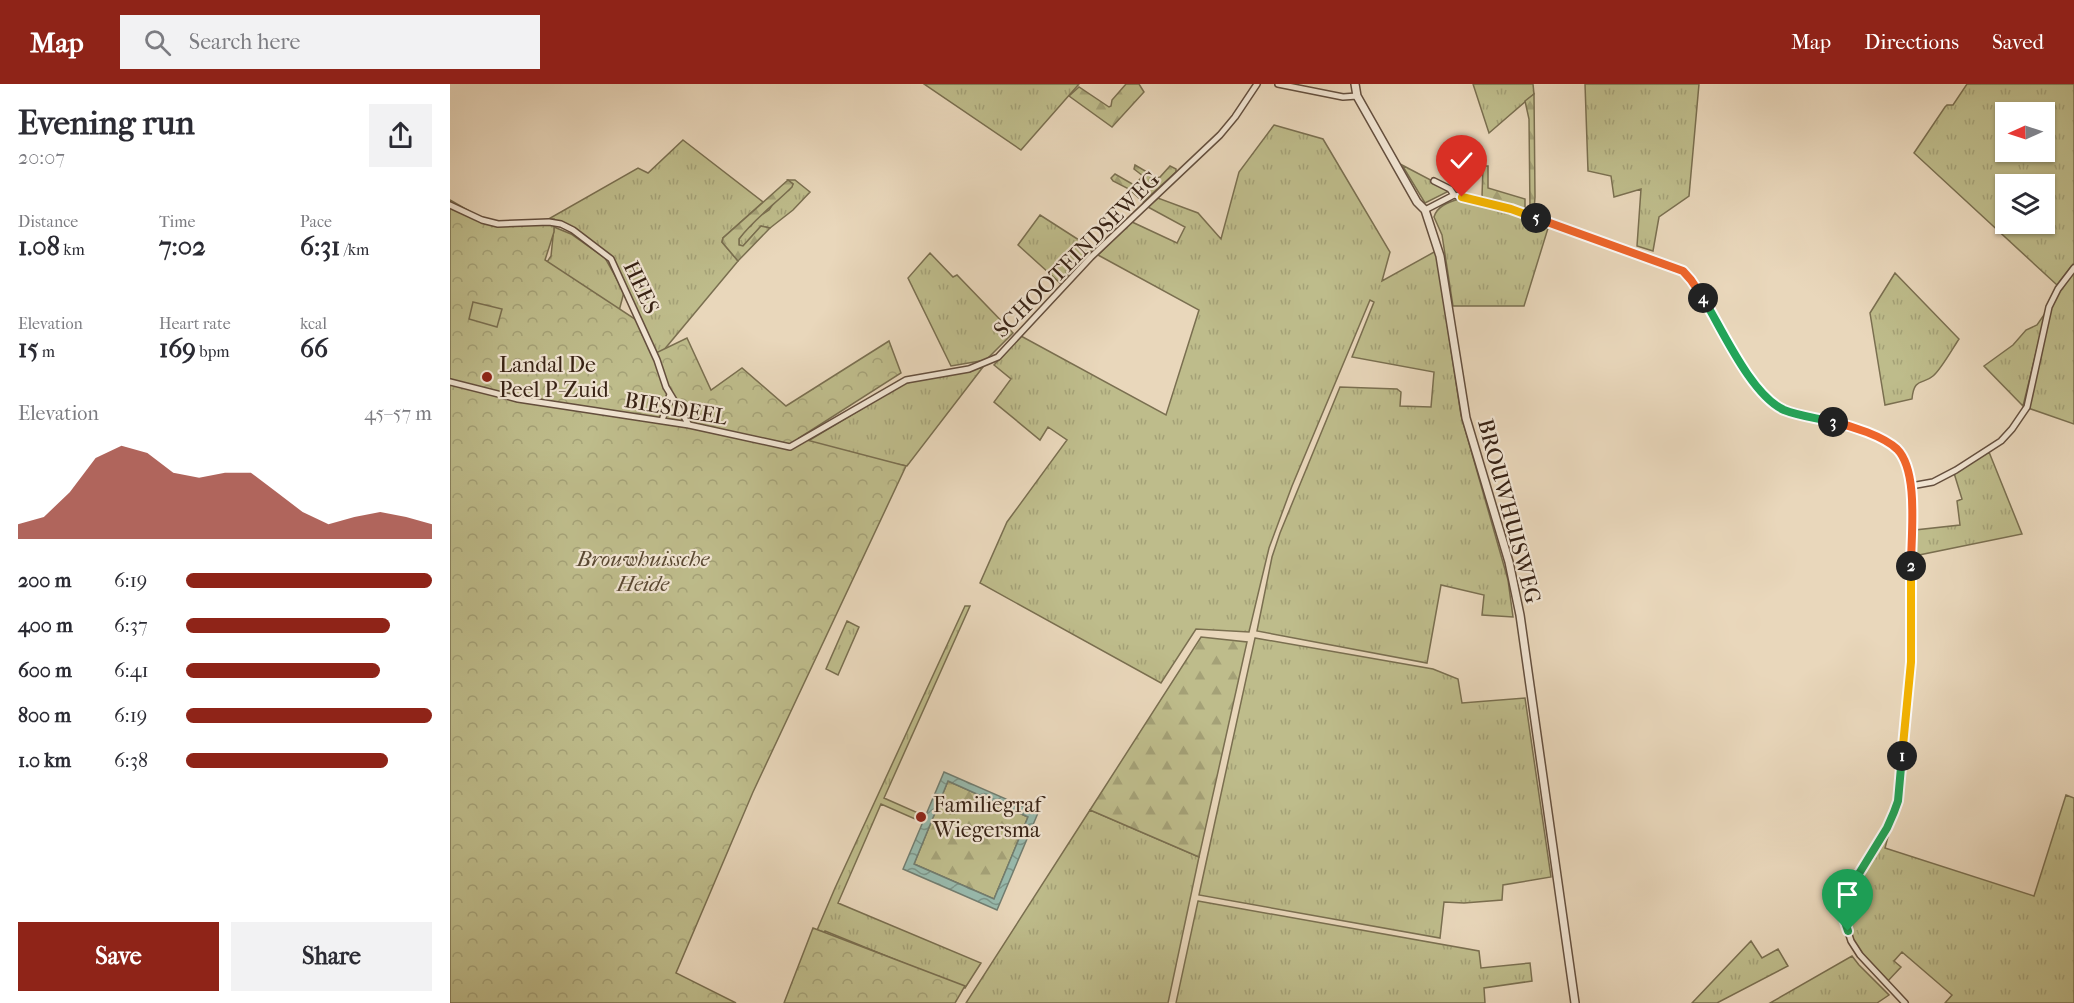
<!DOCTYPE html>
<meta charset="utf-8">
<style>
body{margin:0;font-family:"IM FELL French Canon",serif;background:#f2f2f3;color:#2b2b33;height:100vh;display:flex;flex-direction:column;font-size:22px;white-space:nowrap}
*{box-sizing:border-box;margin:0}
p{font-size:20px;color:#7c7c81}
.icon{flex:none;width:33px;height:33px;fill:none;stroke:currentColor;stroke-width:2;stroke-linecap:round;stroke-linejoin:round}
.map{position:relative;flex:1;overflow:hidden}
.sheet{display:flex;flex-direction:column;background:#fff;width:450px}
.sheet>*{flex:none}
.needle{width:39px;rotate:267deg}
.tools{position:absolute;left:1545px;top:18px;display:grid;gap:12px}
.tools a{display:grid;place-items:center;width:60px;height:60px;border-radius:0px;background:#fff;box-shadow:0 2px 4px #0004;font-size:30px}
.pin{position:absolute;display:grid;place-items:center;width:51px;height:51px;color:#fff;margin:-62px -26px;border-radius:50% 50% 50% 0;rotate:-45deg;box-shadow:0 0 6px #0007}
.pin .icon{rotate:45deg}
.km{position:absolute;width:30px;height:30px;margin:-15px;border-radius:50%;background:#222;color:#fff;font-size:16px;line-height:30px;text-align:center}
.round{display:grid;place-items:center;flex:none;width:63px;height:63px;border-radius:0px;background:#f2f2f3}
.overview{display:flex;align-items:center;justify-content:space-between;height:102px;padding:0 18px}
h1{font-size:33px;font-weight:700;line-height:45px}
.stats{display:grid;grid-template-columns:repeat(3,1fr);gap:9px;height:102px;padding:6px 18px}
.stats div{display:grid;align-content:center}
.stats b{font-size:26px;font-weight:700}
.stats small{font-size:16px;font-weight:400}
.stats p{font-size:16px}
.chart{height:168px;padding:12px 18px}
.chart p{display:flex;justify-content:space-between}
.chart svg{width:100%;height:108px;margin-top:6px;fill:#8f2418;opacity:.7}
.action{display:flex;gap:12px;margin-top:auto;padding:12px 18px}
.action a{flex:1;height:69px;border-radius:0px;background:#8f2418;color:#fff;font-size:24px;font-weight:700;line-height:69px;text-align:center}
.action a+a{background:#f2f2f3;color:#2b2b33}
ul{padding:0 18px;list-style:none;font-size:20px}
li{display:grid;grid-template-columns:96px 72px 1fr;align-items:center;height:45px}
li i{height:15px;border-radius:8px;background:#8f2418}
header{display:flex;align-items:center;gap:36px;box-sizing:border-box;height:84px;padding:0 30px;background:#8f2418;color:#fff}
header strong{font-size:28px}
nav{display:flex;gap:33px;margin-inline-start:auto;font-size:21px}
.search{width:420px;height:54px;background:#f2f2f3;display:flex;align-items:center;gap:15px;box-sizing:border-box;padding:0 21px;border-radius:0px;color:#7c7c81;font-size:22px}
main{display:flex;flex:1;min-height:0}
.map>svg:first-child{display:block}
.grass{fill:url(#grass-tufts);stroke:#7a6f50;stroke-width:1.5;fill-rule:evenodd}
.forest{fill:url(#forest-firs);stroke:#7a6f50;stroke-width:1.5}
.park{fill:url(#park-crowns);stroke:#7a6f50;stroke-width:1.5}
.pitch{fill:#bebc8b;stroke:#7a6f50;stroke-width:1.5}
.water{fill:url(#water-waves);stroke:#717d70;stroke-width:1.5;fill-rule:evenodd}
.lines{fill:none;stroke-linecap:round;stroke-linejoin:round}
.minor-casing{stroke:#644f3e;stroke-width:8}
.tertiary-casing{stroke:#644f3e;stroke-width:10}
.minor{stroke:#f1e5d3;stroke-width:5}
.tertiary{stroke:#f1e5d3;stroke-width:7}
.split-1-casing{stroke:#fff;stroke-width:12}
.split-2-casing{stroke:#fff;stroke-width:12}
.split-3-casing{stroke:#fff;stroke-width:12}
.split-4-casing{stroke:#fff;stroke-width:12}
.split-5-casing{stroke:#fff;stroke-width:12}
.split-6-casing{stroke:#fff;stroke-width:12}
.split-1{stroke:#22a559;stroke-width:8}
.split-2{stroke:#f5b400;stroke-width:8}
.split-3{stroke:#f0652b;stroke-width:8}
.split-4{stroke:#22a559;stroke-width:8}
.split-5{stroke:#f0652b;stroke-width:8}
.split-6{stroke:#f5b400;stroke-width:8}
.poi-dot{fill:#8f2418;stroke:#f1e5d3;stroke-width:2}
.labels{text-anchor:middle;stroke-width:4.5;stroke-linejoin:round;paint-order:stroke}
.street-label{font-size:22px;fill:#372215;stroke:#f1e5d3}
.poi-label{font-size:22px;fill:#372215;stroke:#f1e5d3;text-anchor:start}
.park-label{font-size:22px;font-style:italic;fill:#594832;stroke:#f1e5d3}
</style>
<header>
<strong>Map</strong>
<div class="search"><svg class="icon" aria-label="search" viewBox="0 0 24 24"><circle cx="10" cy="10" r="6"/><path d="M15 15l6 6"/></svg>Search here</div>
<nav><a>Map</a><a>Directions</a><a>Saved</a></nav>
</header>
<main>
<section class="sheet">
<div class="overview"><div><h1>Evening run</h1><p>20:07</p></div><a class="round"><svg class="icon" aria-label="share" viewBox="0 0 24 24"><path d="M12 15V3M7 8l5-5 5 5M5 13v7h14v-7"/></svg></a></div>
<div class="stats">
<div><p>Distance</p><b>1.08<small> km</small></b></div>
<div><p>Time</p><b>7:02</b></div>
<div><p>Pace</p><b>6:31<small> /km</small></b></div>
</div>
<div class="stats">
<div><p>Elevation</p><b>15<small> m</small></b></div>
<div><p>Heart rate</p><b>169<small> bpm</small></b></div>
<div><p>kcal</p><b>66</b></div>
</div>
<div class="chart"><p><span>Elevation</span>45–57 m</p>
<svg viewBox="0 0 160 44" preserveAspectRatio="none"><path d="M0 44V38L10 35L20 25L30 11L40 6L50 9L60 17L70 19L80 17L90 17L100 25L110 33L120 38L130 35L140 33L150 35L160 38V44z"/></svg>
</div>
<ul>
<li><b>200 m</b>6:19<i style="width:100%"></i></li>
<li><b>400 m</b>6:37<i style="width:83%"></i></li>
<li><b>600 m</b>6:41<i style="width:79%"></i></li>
<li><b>800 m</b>6:19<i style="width:100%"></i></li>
<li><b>1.0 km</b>6:38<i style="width:82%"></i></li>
</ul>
<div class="action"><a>Save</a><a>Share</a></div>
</section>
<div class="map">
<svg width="1624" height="919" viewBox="0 0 1624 919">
<defs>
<pattern id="grass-tufts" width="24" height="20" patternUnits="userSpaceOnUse" patternTransform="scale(1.5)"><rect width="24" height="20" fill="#bebc8b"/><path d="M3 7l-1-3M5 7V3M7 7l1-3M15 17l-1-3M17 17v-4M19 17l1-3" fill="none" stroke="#a4a177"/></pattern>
<pattern id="forest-firs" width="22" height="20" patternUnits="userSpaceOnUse" patternTransform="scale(1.5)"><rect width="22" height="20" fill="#bebc8b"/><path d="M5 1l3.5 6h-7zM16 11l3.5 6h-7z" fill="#a4a177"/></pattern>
<pattern id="park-crowns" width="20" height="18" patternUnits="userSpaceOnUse" patternTransform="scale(1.5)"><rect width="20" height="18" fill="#bebc8b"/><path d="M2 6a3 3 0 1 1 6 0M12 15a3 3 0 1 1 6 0" fill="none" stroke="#a4a177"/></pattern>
<pattern id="water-waves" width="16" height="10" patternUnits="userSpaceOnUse" patternTransform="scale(1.5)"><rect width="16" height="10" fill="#98baad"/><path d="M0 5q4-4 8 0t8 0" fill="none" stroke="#7d978c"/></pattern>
</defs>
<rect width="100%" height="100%" fill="#e9d7bb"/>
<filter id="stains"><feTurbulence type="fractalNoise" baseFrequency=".00333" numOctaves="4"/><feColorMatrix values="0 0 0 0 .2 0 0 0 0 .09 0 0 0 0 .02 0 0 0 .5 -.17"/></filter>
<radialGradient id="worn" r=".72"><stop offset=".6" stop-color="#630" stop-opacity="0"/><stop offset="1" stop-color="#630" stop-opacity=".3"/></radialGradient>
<path class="grass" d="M474,0h155l-58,66z
M1023,0h60l1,10 -45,39z
M1135,0h114l-10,112 -30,21 -6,34 -16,-5 4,-57 -27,8 -3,-21 -23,-5z
M1517,0h107v179l-17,22 -143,-132 31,-46 2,-2h6zM1556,28h38v40h-38zM1556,100h38v40h-38z
M824,41l49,14 67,113 -8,29 54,-30 25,164 47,165 5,37 -31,-2 2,-20 -43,-10 -14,78 -170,-32 15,-74 8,-24 60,-146 57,2 4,3 -1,14 31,1 3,-35 -82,-15 22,-55 -4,-2 -78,186 -23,62 -20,84 -53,-3 -35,54 -181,-100 27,-61 60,-82 -19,-13 -8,13 -46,-38 17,-23 -17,-14 27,-29 145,79 33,-105 -101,-55 34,-33 45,21 8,-16 -37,-20 10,-9 40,15 23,26 18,-67z
M233,56l80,62 -40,36 -1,4 16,19 -80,96 -46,-99 -28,-23 -12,-7 -27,-7 93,-53 10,5z
M952,81l42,22 3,5 -22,11z
M338,96h7l15,12 -17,18 -23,18 -9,-2 -18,20 -4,-1v-6l6,-9 6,-4 4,-7 14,-9 8,-12 12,-8 4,-6z
M1009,115c30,2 61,16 90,26l-25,81h-71l-11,-71 -8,-18c3,-11 15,-15 25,-18z
M590,131l53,34 -33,34 -42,-38z
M104,143l17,7 34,24 19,34 -5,19 -72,-49 4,-6z
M480,169l23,24 4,-2 56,58 -27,27 -35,6 -43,-88z
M1624,187v153l-46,-16 24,-104 11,-20z
M1445,189l64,66c-6,9 -19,32 -26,37 -10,9 -19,1 -21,23l-27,6 -15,-92z
M1596,228l-23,94 -39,-40 29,-21 13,-15 11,-5z
M533,283l-76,99 -103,-20 -1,-2 100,-60 28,-7z
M1539,368l33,82 -108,22 1,-26 45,-5 -3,-24 5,-2 -8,-26z
M515,522h5l-86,192 41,18 -3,6 -41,-18 -43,99 143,60 -16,25 -140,-57 -39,72 49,-115z
M397,537l12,6 -21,48 -12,-6z
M805,554l178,31 25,10 4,24 63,-5 26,179 -48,8 -1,15 -38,3 -20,-1 -4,36 -241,-43z
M1616,711l8,3v205h-129l7,-8 -50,-43 -8,9 7,6 -14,15c-24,-27 -44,-44 -41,-84l45,-73 -6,23 149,48z
M640,726l109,47 -31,146h-202z
M748,817l281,50 2,17 49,-5 2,18 -48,7 1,15h-309z
M1301,857l11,17 16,-9 10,17 -71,37h-25z
M1402,872l7,9 30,30 -12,8h-107z"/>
<path class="forest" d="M676,0h13l5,8 -32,35 -43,-31 10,-9 30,20 2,-1 1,-6z
M1084,10l1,103 -1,14 -4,-1 -1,-91 -4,-18z
M685,81l22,13 3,-1 10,-11 6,3v3l-33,30 -14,-13 -16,-8 -2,-3 4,-4 19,11 9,-9 -9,-7z
M1033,82h5v22l37,11v10l-43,-12z
M338,96l5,4 -1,3c-18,18 -38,32 -53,52v6l4,1 18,-20 9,2 -32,33 -16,-19 1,-4z
M751,553l46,5 -48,215 -109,-47z
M498,697l80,36 -34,82 -80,-35z"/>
<path class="park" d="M0,116l40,23 64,-4v13l-9,28 96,63 15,30 31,-15 24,52 31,-22 44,38 103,-65 12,32 -102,65 107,28 -153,326 -77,181 60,30h-286z
M363,844l152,58 -10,17h-171z"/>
<path class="pitch" d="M23,218l29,7 -5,18 -28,-8z"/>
<path class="water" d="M494,688l94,41 -41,97 -94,-41zM498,697l80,36 -34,82 -80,-35z"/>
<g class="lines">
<g class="minor-casing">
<path id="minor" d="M828,0l65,13 14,-1
M984,97l16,8 4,6
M0,121l32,15 16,4 51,-2 12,2 12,6 38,29 46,101 9,27 23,38
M975,126l29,-15 8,2 49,12 172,62c35,37 54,112 98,137 10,6 23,7 35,10 27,6 80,17 91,46 3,7 3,15 4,22v176l-13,139 -11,27 -43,70 -1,18 8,25 9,14 45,48
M0,298l68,17 171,26 101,22 116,-67 63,-11 29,-12 93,-100 129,-122 15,-18 22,-33
M212,337l8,-27
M1461,402l22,-4 23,-12 45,-29 11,-12 15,-22 22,-100 9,-18 16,-21"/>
</g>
<g class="tertiary-casing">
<path id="tertiary" d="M905,0l2,12 60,106 8,8 15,46 26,162 43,144 11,53 55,388"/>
</g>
<use href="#minor" class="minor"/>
<use href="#tertiary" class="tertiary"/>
</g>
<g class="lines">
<g class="split-1-casing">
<path id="split-1" d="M1398,847l-5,-15 1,-18 43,-70 7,-16 4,-11 4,-45"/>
</g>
<g class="split-2-casing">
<path id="split-2" d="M1452,672l9,-94v-96"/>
</g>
<g class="split-3-casing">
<path id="split-3" d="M1383,338c19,4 50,14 64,27 22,22 14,86 14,117"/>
</g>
<g class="split-4-casing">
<path id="split-4" d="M1253,214c19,31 48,97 81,112 15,6 33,8 49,12"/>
</g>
<g class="split-5-casing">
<path id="split-5" d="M1086,134l147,53 8,9 12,18"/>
</g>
<g class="split-6-casing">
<path id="split-6" d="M1012,113l49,12 25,9"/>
</g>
<use href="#split-1" class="split-1"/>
<use href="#split-2" class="split-2"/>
<use href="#split-3" class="split-3"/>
<use href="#split-4" class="split-4"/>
<use href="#split-5" class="split-5"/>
<use href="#split-6" class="split-6"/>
</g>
<g class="poi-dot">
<circle cx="37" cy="293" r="6"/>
<circle cx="471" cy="733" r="6"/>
</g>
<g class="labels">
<g class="street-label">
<text transform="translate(626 170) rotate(-45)" y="8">SCHOOTEINDSEWEG</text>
<text transform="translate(192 203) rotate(65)" y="8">HEES</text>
<text transform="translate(226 324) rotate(10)" y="8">BIESDEEL</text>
<text transform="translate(1060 427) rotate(75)" y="8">BROUWHUISWEG</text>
</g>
<g class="poi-label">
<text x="49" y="288">Landal De<tspan x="49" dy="25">Peel P-Zuid</tspan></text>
<text x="483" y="728">Familiegraf<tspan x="483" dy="25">Wiegersma</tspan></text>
</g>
<g class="park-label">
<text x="193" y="482">Brouwhuissche<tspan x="193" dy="25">Heide</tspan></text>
</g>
</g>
<rect width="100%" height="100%" filter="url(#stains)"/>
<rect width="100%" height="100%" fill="url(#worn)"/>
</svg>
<div class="tools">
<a><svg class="needle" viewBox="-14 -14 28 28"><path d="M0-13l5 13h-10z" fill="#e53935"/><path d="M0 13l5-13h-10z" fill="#7c7c81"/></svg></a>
<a><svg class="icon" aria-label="layers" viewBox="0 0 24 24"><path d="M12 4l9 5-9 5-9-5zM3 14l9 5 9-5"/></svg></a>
</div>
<div class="pin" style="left:1398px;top:847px;background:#1e9e55"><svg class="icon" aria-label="arrive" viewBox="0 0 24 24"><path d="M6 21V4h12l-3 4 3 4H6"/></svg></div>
<div class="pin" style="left:1012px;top:113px;background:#d93025"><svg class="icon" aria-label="check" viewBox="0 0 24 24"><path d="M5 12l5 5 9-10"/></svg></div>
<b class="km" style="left:1452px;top:672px">1</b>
<b class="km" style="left:1461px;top:482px">2</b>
<b class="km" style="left:1383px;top:338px">3</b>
<b class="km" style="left:1253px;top:214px">4</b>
<b class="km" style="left:1086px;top:134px">5</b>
</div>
</main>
